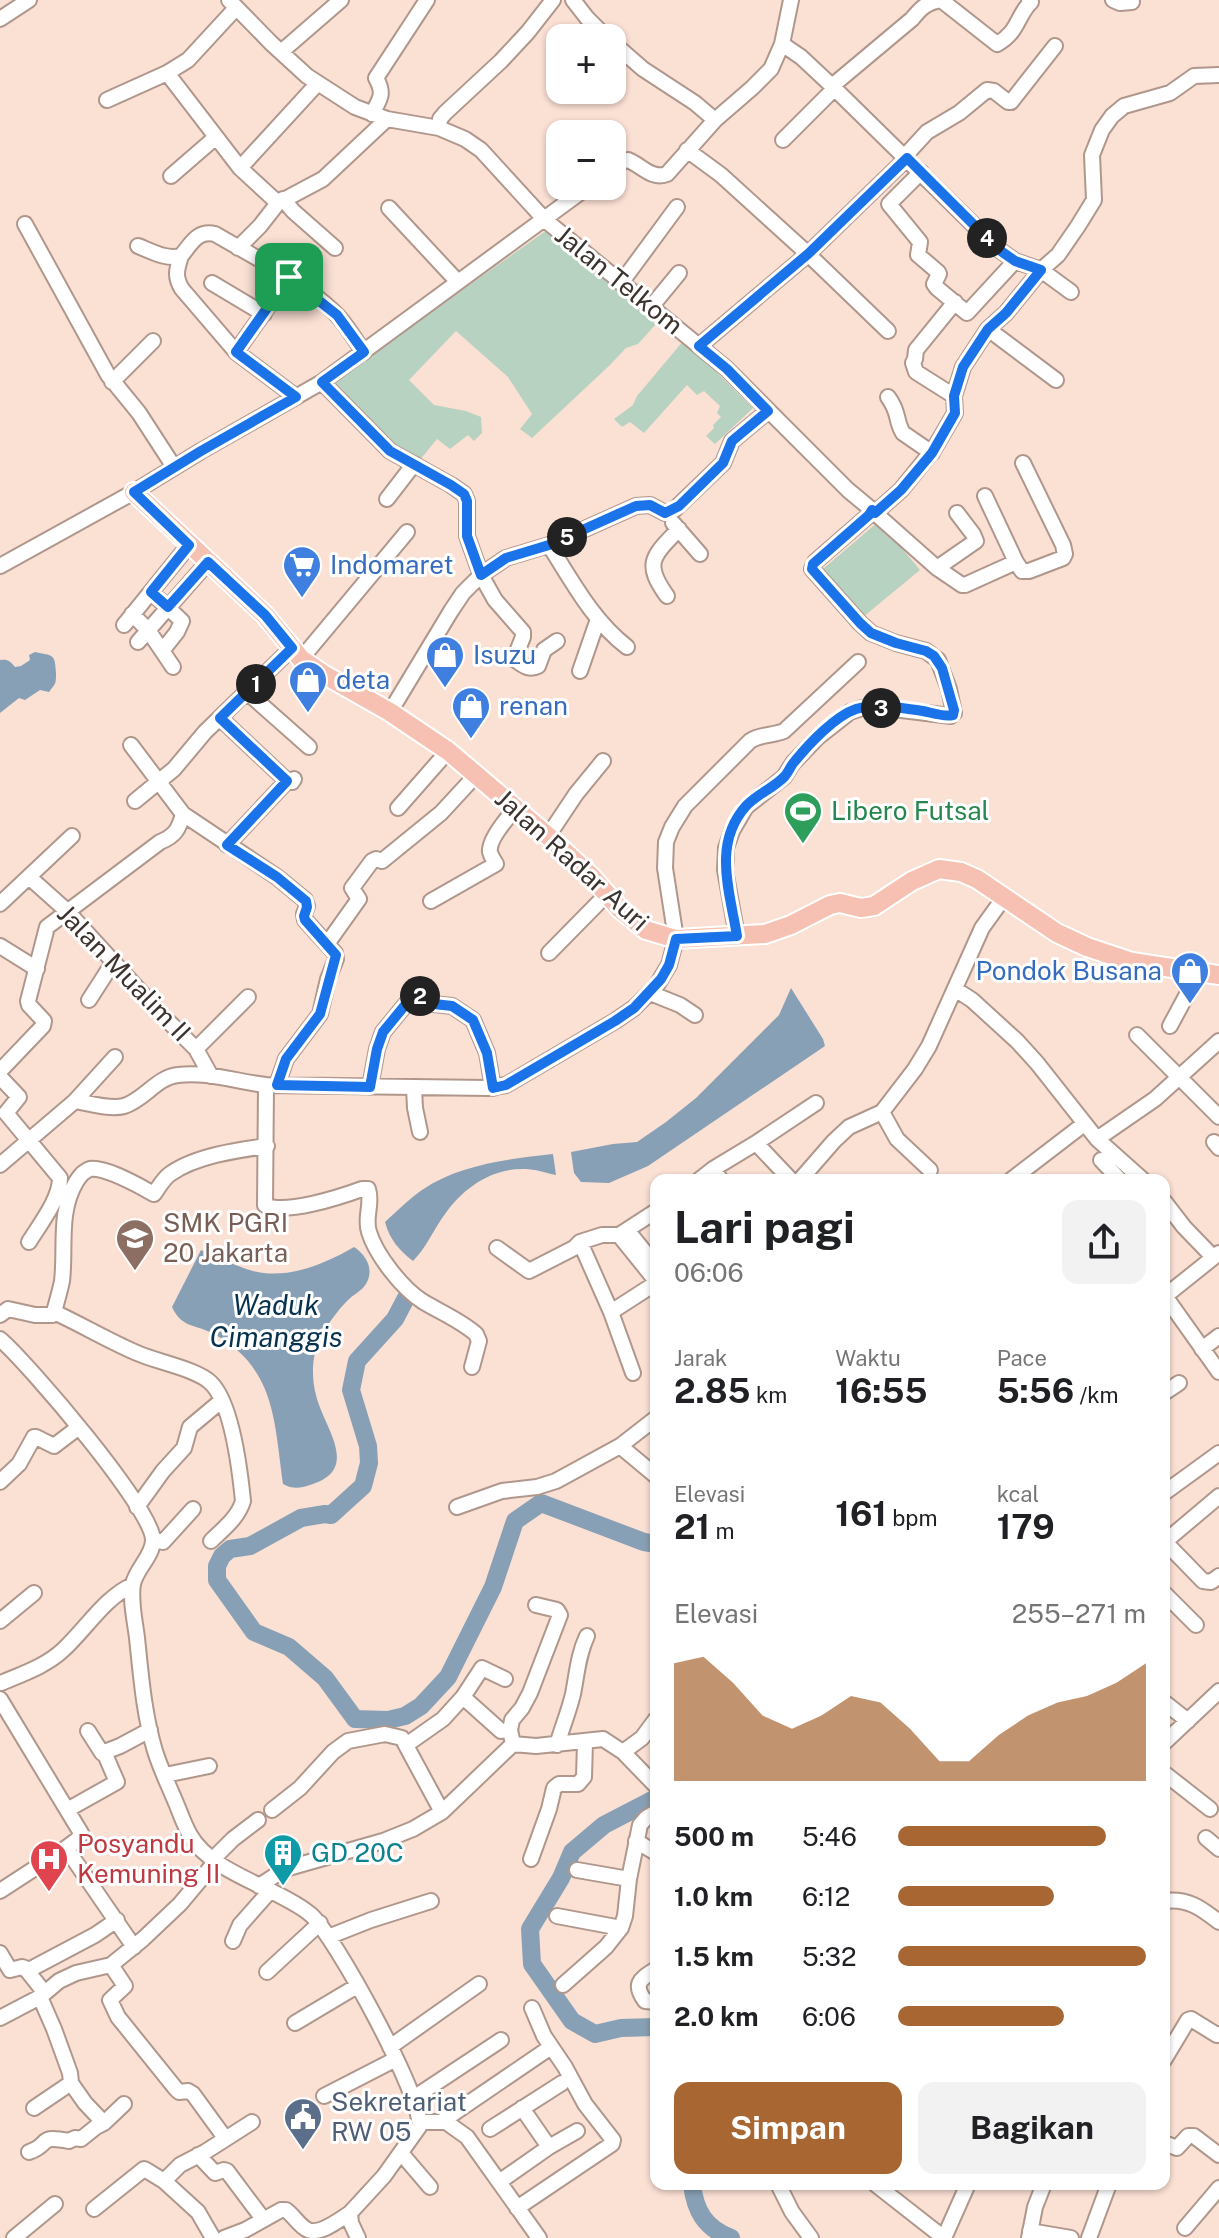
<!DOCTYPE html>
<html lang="id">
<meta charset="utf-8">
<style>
body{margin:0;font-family:"Public Sans",sans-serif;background:#f2f2f2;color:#202124;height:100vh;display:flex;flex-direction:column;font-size:30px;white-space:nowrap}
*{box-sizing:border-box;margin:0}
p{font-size:26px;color:#757577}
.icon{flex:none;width:44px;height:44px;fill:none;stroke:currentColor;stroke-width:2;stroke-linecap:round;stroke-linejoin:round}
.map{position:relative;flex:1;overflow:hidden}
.sheet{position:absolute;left:650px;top:1174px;width:520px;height:1016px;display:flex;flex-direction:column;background:#fff;border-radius:16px;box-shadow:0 2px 6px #0004}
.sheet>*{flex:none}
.fabs{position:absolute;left:546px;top:24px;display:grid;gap:16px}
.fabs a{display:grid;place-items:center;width:80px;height:80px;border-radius:16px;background:#fff;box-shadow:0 2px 6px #0004;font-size:40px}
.pin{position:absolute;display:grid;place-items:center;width:68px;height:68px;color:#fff;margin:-34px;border-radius:16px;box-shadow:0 4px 12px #0006}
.km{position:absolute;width:40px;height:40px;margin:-20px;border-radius:50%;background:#222;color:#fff;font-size:22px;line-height:40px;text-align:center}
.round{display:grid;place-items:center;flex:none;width:84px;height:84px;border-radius:16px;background:#f2f2f2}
.head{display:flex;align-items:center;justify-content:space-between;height:136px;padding:0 24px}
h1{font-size:44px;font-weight:700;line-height:60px}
.stats{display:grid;grid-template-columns:repeat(3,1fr);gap:12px;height:136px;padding:8px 24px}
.stats div{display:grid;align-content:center}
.stats b{font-size:34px;font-weight:700}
.stats small{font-size:22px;font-weight:400}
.stats p{font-size:22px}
.chart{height:224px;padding:16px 24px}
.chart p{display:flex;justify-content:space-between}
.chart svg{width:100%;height:144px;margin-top:8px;fill:#a86633;opacity:.7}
.primary-button{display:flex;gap:16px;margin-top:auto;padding:16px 24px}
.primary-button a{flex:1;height:92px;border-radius:16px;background:#a86633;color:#fff;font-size:32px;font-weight:700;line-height:92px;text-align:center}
.primary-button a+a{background:#f2f2f2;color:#202124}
ul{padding:0 24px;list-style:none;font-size:26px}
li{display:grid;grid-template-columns:128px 96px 1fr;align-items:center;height:60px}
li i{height:20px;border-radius:10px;background:#a86633}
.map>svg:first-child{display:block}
.green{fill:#b8d2c1}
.water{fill:#88a0b5}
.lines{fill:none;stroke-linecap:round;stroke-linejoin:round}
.river{stroke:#88a0b5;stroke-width:18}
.minor-casing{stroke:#b0978c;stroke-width:18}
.major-casing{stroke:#fff;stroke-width:22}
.minor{stroke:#fff;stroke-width:14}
.major{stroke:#f6c1b2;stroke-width:18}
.route-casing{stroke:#fff;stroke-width:16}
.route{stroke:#1a73e8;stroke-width:10}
.labels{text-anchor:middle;stroke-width:6;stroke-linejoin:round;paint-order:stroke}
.street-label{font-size:26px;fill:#3d332e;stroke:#fff}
.shop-label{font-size:26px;fill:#366cbe;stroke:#fff;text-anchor:start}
.leisure-label{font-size:26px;fill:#27864d;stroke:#fff;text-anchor:start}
.education-label{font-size:26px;fill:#785e54;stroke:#fff;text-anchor:start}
.health-label{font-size:26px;fill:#be3a42;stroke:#fff;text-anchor:start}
.culture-label{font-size:26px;fill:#0d838f;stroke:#fff;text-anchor:start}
.service-label{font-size:26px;fill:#4e5e75;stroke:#fff;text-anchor:start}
.water-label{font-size:28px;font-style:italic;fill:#063250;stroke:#fff}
</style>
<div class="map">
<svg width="1219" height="2238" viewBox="0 0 1219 2238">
<rect width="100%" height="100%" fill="#fbe0d4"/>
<path class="green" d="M547,230l109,94 -18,20 -12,4 -16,17 -78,73 -12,-9 12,-15 -24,-37 -52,-46 -47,49 25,25 32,6 15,6 1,16 -8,8 -6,-6 -18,14 -13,-10 -22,27 -88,-80z
M684,340l69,68 -38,36 -9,-8 8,-8 -1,-3 8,-8 -4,-4 3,-7 -16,-15 -7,4 -10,-10 -43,48 -14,-11 -8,5 -8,-8 19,-14 4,-9z
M879,521l41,49 -57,47 -40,-48z"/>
<path class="water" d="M35,652c18,4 20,1 21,21 0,11 0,10 -7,19l-9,-2 -15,10 -6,-2 -19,15v-53c8,-1 10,1 15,7l6,-1 9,-6 -1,-5z
M791,988l32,51 2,7 -177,120 -39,17 -28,-1 -7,-9 -3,-21 42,-8 24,-2 29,-20 30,-24 83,-83z
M553,1154l3,21c-10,-2 -21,-6 -31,-6 -33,-1 -62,19 -80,45 -12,16 -18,33 -32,47 -14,-11 -23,-21 -28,-39 12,-11 24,-23 37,-32 38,-26 88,-31 131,-36z
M354,1247c14,9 22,26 9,41 -4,4 -10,7 -15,12 -14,14 -31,38 -34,58 -2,11 -1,27 2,37 7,31 45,73 -3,89 -12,4 -19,6 -30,0 -9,-63 -7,-117 -71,-151 -18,-9 -30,-5 -40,-26l29,-57c17,7 34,16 52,21 34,9 72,-7 101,-24z"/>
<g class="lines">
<path class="river" d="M406,1298l-11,21 -38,42 -6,29 17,56 1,17 -6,23 -32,29 -6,-1 -24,4 -51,28 -20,3 -8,7 -5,10v14l37,52 35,15 36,31 30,41 33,1 17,-4 16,-10 27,-29 45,-90 22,-66 26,-18 103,39 12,2
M656,1798l-52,27 -32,27 -11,26 -31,51 2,35 40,57 23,13 26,-6 35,-1
M692,2184c3,27 13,44 39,54"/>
<g class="minor-casing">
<path id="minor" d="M229,0l42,43 36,33 48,31 32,12 52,9 26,11 16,11 64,70 182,149 121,121 24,20
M573,0l14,18 20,20
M1113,0l7,3 12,-1
M0,19l29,-19
M612,42l31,27 52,34 20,17
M782,44l19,13 31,29 166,163 17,12 26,9 30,22
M281,52l60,-52
M167,73l73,95 38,35
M832,86l80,-67c9,-11 15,-17 29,-19l56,44c22,-12 20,-29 34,-42l-2,-2
M107,100l60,-27 21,-13 48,-52
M372,114c8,-15 13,-20 4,-36l51,-78
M439,128l1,-9 5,-6 56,-52 27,-29 25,-32
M783,140l52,-52
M687,150l34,25 87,79 -109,92
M905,156l22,-24 32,-19 28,-23 7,1 14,11h3l44,-56
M240,168l78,-85
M612,168l9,-6 7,-2c13,5 24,20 39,14l48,-54 37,-32 19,-19 11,-25 9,-44
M921,172l-32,32 31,38 -2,13 20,17 1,2 -5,10 3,4 30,25 48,-52
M171,176l45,-39
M283,199l10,12 42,37
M389,208l68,73
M25,224l83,151 31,38 35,54
M138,246c13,5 28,14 43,10 10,-12 16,-26 34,-22 41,24 84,45 119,78 12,11 20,27 30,40
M238,248l22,-22 18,-23 45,-24 64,-60
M181,256c-4,13 -7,20 1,33l54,63 60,45
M212,283l52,31
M621,283l56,-76
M651,307l28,-34
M988,329l68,51
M888,331l-80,-77 99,-96
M236,352l53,-75
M112,382l41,-41
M322,382l68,69 61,34 13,9 3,7v35l14,39 14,25 28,32v5l-9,22c8,5 14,12 24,7l6,-16 13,-9
M954,396l-38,-24 -3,-9 2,-4 1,-9 39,-48
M888,397c12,16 7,23 15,36l29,20
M985,496l31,66 6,9h7l34,-13 2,-4 -2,-9 -40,-82
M387,499l27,-35
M872,510l3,3 26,-23 33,-41 21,-36 -1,-17 9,-29 25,-38 18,-16 35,-43 17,-15 20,-29 16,-26 -2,-45 10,-25 10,-14 12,-10 46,-13 24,-17 25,-1
M875,513l62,55 25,17h3l51,-23
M673,523l27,31
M549,545c23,36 44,76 78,102
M0,566l134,-74 67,-41 121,-69 267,-196
M937,568l39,-27 -3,-7 -16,-21
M151,592l31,29 -5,11 -15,19
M667,596c-24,-33 -14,-40 12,-67
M132,614l16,16 25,37
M124,625l65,-80
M138,642l70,-80
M301,659l106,-127
M580,671l18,-52
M248,693l61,54
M390,712l61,-101 12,-18 18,-18 25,-17 43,-13 87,-39 14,-1 15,8 9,-3 49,-47 9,-22 36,-30
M220,718l67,63
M131,745l52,69 94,63 28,23 2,6 -3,8 1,6 30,33 1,6 -8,20 -8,35 -34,45 -9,26
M135,801l39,-32 31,-37 87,-84
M398,808l50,-57
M548,836l28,-42 27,-33
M227,845l60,-64 5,1 2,-3
M29,877l38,34 94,103 35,35 15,27
M431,901l65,-37c-2,-4 -5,-7 -6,-12 -2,-12 18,-35 26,-44
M0,904l72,-68
M737,936l-12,-66 1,-22 6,-17 14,-24 38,-30 9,-14 24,-25 33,-26 12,-4h23l66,8 3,-3 -5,-24 -11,-29 -12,-9 -30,-8 -25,-10 -11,-10 -48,-54 3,-7 54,-47 3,-5
M327,944l32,-45 -7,-11 20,-27 4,-2 6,2 59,-48 36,-39
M0,946l37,23
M549,953l58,-59
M955,989l17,11 45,41 20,22 60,76 46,41
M650,993l30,12 15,10
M89,1000l25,-39
M1170,1026l29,-54
M1137,1035l82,82
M196,1049l52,-52
M0,1071l43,-45 1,-5 -15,-16 -1,-4 19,-74 113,-85c15,-6 19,-13 23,-28
M0,1077l19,20 -13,16 54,65c0,21 -20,46 -31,64
M266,1085l-1,120c20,10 75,-8 97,-16h6c5,15 -4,28 1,43 7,23 33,56 53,69 18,11 38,19 54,33l3,7 -7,26
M370,1087l7,-38 6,-17 32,-39 19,11 18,2 21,14 14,33 6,35
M414,1088l1,20 5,24
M75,1101l40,-44
M882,1112l15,27 33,31
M1097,1139l58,-40 64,-58
M1214,1142l5,6
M756,1143l60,-40
M1101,1160l19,20
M0,1165l75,-64c14,2 35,9 49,5 20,-6 33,-29 54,-31 29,-4 59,7 88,10l222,3 18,-3 109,-64 19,-13 23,-23 12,-20 7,-26 -11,-71 1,-26 6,-15 13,-21 65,-65c10,-7 22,-5 34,-10l74,-69
M713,1169l43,-26 35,37
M699,1180l14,-11 8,11
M800,1180l34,-39 15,-14 33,-15 33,-43 14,-23 53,-118 23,-32
M1011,1180l73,-56
M1164,1201l20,26 29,30
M627,1230l29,36
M619,1235l37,46
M580,1242l31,70 22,61
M497,1248l32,23 45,-23 6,-6 22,-7h17l37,-24
M1165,1296l54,76
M1164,1297l55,-44
M54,1312c3,-11 6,-21 8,-31 4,-34 -4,-68 14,-99 3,-5 7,-11 14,-13 17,-2 49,17 64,25 5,-7 9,-15 16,-20 25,-18 67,-24 97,-28
M611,1312l45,-29
M0,1315l8,-6 27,6h17l2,-3c28,13 55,29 83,41 20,9 60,16 74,30 21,21 29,88 32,118 -5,17 -20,28 -32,40
M0,1339c28,24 153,170 153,201 0,16 -17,29 -20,44 -3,17 2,37 4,54 4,38 7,77 18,113 5,16 12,31 18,45 6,13 10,27 17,39 22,39 87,52 120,79 23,18 115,187 109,213l-35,49 -34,37 1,10 7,15
M1202,1349l17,-13
M1164,1393l15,-10
M620,1446l36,30
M0,1482l19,-18 15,-27h2l18,9 25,-19
M1164,1493l55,-40
M1219,1496l-52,44 -1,3 37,38 8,1 8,-6
M137,1507l26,-36 21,-23 6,-21 31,-26
M457,1507l45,-16 35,-4 19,-6 64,-35 36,-28
M153,1539l10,3 30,-33
M1164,1593l32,32
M0,1621l34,-28
M1,1683c21,-9 45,-17 62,-33 22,-20 43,-54 70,-65
M463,1697l38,34
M0,1699l81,134 -3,6 -12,9 68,99
M1164,1702l24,19
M88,1731l14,22 18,-7 30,-16
M1164,1743l55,-52
M513,1744l-3,-14 2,-10 10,-12 8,-15 30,-78 -3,-5 -21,-5
M406,1745l37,-26 20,-22 19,-29 23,11
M557,1745c5,-17 12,-34 16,-51 4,-20 5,-39 14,-58
M623,1752l32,33
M1164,1773l46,36
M165,1775l44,-9
M67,1810l50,-28 -13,-30
M272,1810l28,-22 33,-36 15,-11 37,-7 17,4 40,74
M1206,1838l13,11
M636,1841l20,12
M213,1859l20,-20 25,-19
M531,1859l18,-50 5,-21 5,-4h19l6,-7 1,-35
M577,1870l52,9
M259,1886l26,-17 98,-28 30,-12 29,-17 71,-68 23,2 67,-7 20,13 19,-14 14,-19
M0,1891l66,-43
M1164,1901c24,-3 37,7 55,21
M557,1916l64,12
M328,1937l43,-17 60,-19
M233,1941l7,-16 30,-34
M0,1953l10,17 12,-3 3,1 19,24
M111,1965l14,21 -15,14 8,17 58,72 3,3 9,-1 5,3 32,44
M656,1969c-15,10 -24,14 -11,32l11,1
M27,1971l68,-36 22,-15
M267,1972l53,-49
M563,1985l43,-38 15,-19 4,-12 4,-37 11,-54 6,-7 10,-6
M0,2018l40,-21 19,-16 17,-8 35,-8 32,-26 37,-35 36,-43
M295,2023l62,-37
M390,2047l89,-63
M1164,2060l24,-40 3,-1 26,16 2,-1
M324,2096l72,-37
M412,2099l89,-59
M34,2108l37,-25
M522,2108l27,39
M420,2122h26l21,15 72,101
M441,2122l110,-75
M104,2123l20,-19
M490,2129l72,-46
M1164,2143l13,5 11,-12h6l25,19
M29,2152c23,-8 7,-17 40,-11l6,-3 6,1 15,-12 8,-4 -19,-20 -14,-20 -1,-10 -16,-44 -14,-32
M401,2153l29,34
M198,2155l17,18 9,-3 3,1 36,48
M164,2181l16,-16 25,-13 47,-30
M499,2182l50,-35 28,-16
M778,2184l14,28 19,26
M875,2184l69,54 24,-54
M517,2208l95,-64 1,-4 -28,-36 -20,-37 -21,-31 -12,-28
M94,2209l50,-40 2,1 18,11 34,31 15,26
M1185,2228l34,-40
M1030,2231l41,7
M14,2238l41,-34
M224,2238l21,-8 36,-20h5c7,5 13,15 20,19 12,8 33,-9 44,-16
M1029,2238l6,-31 9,-23
M1089,2238l20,-54"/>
</g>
<g class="major-casing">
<path id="major" d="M134,492l131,123 36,44 22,15 67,38 58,39 100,85 43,40 29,33 26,21 30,9 89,-5 26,-9 39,-20 10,-2 21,5 13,-2 38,-25 27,-12 22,3 16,7 80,54 30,14 45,15 87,13"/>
</g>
<use href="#minor" class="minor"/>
<use href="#major" class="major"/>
</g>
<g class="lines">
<g class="route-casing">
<path id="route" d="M907,158l91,91 17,12 26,9 -35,43 -18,16 -25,38 -9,29 1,17 -23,40 -31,37 -26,23 -3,-3 -3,5 -56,49 -1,5 48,54 11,10 25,10 30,8 8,5 8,12 12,42 -1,5c-10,2 -20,-2 -30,-4 -20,-3 -48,-8 -67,-2 -21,7 -47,35 -61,52 -4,4 -6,10 -10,15 -11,12 -28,18 -39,30 -34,38 -16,86 -9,130l-61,3 -7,26 -8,14 -27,29 -19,13 -109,64 -13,3 -6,-35 -14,-33 -21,-14 -18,-2 -19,-11 -32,39 -6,17 -7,38 -93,-2 9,-26 34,-45 16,-59 -31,-35 -1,-4 3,-9 -1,-6 -29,-24 -50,-32 60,-64 -67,-63 72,-70 -27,-33 -57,-53 -40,45 -17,-15 38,-47 -55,-53 67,-41 95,-54 -60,-45 53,-75 48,38 27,37 -42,30 68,69 61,34 13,9 3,7v35l14,39 25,-17 43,-13 87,-39 14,-1 15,8 14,-7 44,-43 9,-22 36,-30 -41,-42 -28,-23 109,-92z"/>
</g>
<use href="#route" class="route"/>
</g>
<defs>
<g id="supermarket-pin" transform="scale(2)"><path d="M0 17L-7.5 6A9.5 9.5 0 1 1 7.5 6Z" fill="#3f7fe0" stroke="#fff"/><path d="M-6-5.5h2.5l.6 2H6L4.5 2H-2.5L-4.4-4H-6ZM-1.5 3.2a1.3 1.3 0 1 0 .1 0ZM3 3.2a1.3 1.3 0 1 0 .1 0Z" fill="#fff"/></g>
<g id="shop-pin" transform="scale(2)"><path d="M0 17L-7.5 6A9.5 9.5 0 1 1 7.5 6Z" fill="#3f7fe0" stroke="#fff"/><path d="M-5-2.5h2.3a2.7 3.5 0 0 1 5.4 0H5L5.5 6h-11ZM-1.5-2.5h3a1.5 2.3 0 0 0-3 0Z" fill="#fff"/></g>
<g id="stadium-pin" transform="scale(2)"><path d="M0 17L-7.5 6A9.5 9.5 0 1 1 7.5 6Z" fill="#2e9e5b" stroke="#fff"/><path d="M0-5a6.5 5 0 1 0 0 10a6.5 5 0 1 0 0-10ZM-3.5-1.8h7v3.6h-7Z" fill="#fff"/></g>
<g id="school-pin" transform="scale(2)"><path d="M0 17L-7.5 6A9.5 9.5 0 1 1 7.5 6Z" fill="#8d6e63" stroke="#fff"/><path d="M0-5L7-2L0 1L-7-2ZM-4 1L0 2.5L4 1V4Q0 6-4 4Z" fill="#fff"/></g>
<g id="building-pin" transform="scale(2)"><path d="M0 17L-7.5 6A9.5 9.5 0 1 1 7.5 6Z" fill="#0f9aa8" stroke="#fff"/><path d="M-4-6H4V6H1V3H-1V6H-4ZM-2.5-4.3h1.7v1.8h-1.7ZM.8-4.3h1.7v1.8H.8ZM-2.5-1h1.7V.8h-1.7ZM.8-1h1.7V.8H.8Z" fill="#fff"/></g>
<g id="hospital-pin" transform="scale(2)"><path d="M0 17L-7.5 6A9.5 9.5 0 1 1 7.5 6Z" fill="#e0444e" stroke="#fff"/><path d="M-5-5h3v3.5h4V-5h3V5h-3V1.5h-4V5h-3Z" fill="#fff"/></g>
<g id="civic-pin" transform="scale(2)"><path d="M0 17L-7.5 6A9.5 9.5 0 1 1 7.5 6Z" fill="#5c6f8a" stroke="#fff"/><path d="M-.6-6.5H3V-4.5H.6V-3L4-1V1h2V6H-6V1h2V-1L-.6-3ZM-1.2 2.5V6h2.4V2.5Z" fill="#fff"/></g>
</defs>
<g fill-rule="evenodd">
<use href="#supermarket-pin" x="302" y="565"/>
<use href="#shop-pin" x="445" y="655"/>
<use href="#shop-pin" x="308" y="680"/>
<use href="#shop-pin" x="471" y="706"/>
<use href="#stadium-pin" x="803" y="811"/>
<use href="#shop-pin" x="1190" y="971"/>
<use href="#school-pin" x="135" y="1238"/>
<use href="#building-pin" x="283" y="1853"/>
<use href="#hospital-pin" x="49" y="1859"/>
<use href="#civic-pin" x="303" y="2117"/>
</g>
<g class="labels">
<g class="street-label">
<text transform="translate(619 280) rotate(39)" y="9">Jalan Telkom</text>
<text transform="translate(572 860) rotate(42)" y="9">Jalan Radar Auri</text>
<text transform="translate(124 973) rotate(46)" y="9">Jalan Mualim II</text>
</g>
<g class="shop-label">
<text x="330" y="574">Indomaret</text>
<text x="473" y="664">Isuzu</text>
<text x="336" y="689">deta</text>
<text x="499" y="715">renan</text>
<text x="1162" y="980" text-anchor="end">Pondok Busana</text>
</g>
<g class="leisure-label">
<text x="831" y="820">Libero Futsal</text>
</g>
<g class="education-label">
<text x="163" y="1232">SMK PGRI<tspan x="163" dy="30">20 Jakarta</tspan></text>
</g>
<g class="health-label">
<text x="77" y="1853">Posyandu<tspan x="77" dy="30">Kemuning II</tspan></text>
</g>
<g class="culture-label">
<text x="311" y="1862">GD 20C</text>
</g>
<g class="service-label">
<text x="331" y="2111">Sekretariat<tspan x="331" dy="30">RW 05</tspan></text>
</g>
<g class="water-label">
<text x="276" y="1315">Waduk<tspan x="276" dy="32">Cimanggis</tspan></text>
</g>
</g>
</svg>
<div class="fabs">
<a>+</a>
<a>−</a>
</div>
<div class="pin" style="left:289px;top:277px;background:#1e9e55"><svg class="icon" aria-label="arrive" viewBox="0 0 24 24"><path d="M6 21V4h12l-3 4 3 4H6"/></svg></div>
<b class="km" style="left:256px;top:684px">1</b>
<b class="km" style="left:420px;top:996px">2</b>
<b class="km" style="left:881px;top:708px">3</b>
<b class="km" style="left:987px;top:238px">4</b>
<b class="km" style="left:567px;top:537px">5</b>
<section class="sheet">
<div class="head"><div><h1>Lari pagi</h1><p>06:06</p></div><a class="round"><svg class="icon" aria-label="share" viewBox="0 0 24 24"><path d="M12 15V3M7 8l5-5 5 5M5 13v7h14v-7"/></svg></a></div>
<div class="stats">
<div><p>Jarak</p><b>2.85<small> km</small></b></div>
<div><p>Waktu</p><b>16:55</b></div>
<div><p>Pace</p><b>5:56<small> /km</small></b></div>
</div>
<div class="stats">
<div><p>Elevasi</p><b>21<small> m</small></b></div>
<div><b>161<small> bpm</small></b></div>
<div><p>kcal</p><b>179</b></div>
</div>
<div class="chart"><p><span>Elevasi</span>255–271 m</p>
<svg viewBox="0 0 160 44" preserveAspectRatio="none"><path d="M0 44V8L10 6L20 14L30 24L40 28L50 24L60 18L70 20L80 28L90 38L100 38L110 30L120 24L130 20L140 18L150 14L160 8V44z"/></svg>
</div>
<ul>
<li><b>500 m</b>5:46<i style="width:84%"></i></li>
<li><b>1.0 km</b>6:12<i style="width:63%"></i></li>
<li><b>1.5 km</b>5:32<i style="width:100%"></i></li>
<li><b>2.0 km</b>6:06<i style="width:67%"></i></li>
</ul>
<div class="primary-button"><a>Simpan</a><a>Bagikan</a></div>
</section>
</div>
